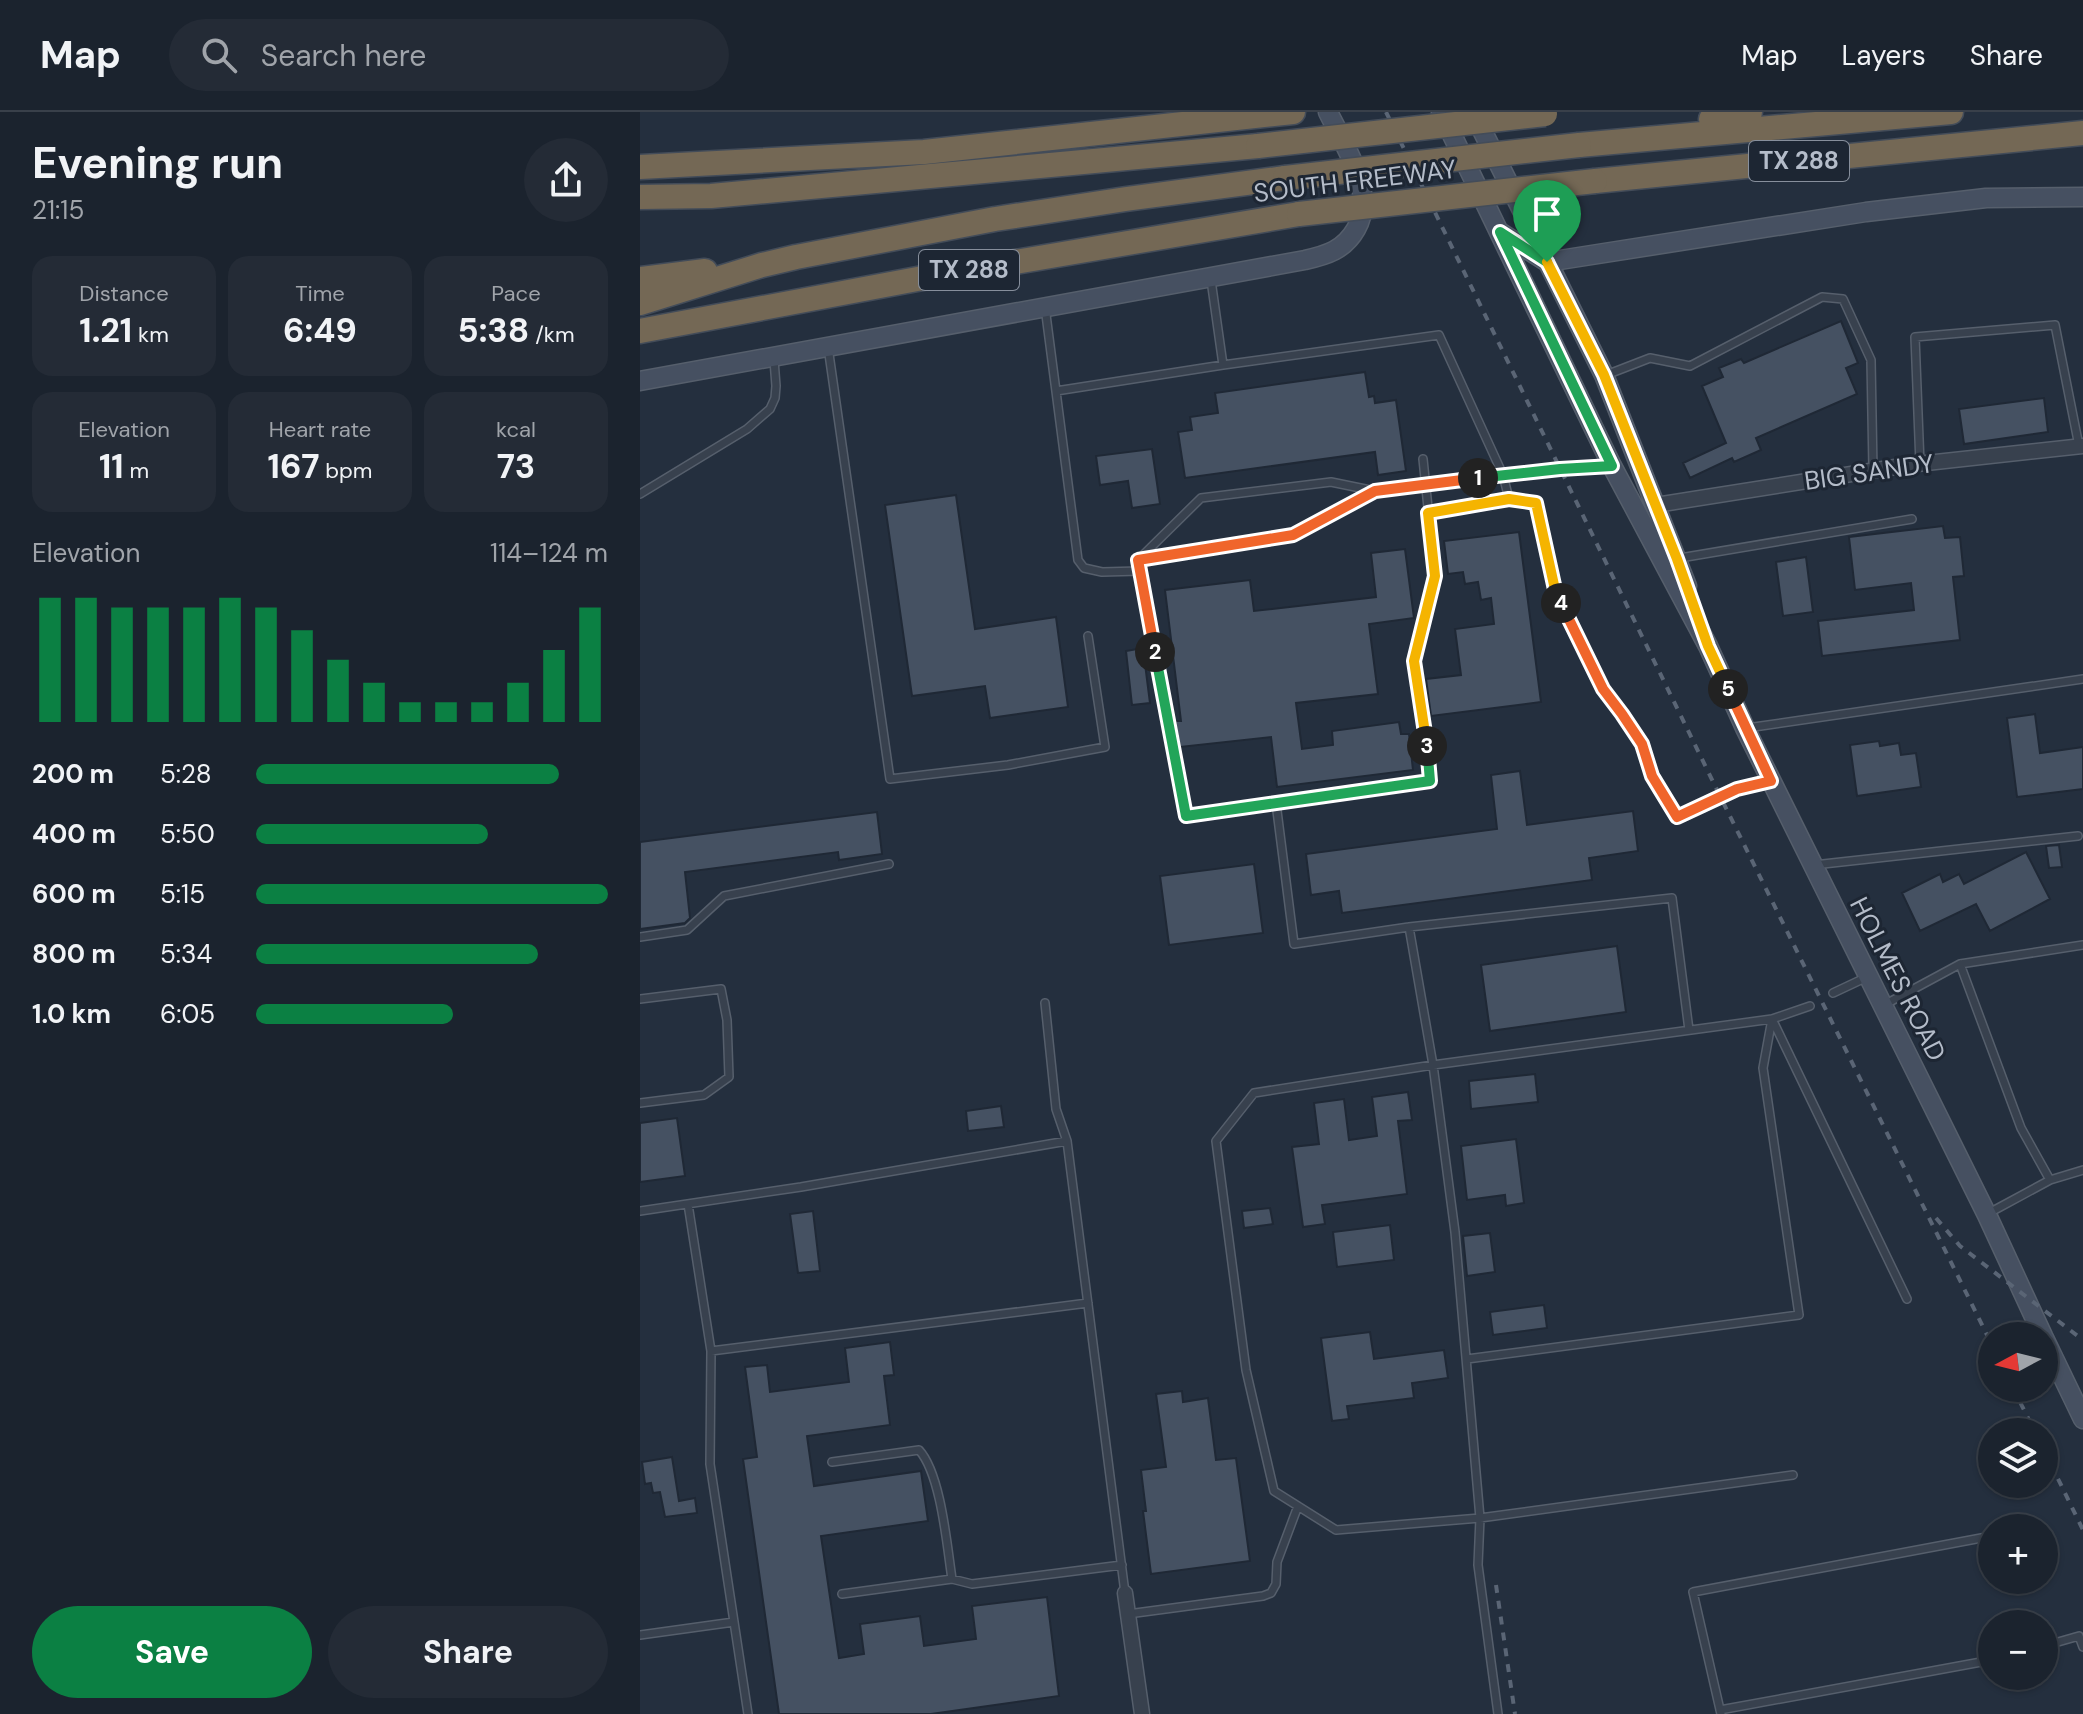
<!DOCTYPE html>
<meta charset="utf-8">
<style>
body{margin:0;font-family:"DM Sans",sans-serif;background:#242b36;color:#f1f3f6;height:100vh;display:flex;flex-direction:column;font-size:30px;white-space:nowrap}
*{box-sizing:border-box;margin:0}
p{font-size:26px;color:#a0a4aa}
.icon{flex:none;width:44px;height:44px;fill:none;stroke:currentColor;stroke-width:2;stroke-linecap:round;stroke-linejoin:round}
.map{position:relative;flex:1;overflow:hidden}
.side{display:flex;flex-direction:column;background:#1b232e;width:640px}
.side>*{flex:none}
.needle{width:52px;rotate:263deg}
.fabs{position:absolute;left:1338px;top:1210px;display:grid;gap:16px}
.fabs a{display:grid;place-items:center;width:80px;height:80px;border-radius:50%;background:#1b232e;box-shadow:0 2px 6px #0004,0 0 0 2px #39404a;font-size:40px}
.pin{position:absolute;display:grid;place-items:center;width:68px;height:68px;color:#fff;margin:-82px -34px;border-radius:50% 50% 50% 0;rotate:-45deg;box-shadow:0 0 8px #0007}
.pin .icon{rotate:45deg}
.km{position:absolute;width:40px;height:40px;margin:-20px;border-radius:50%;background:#222;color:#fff;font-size:22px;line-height:40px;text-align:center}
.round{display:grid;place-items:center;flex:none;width:84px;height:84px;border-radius:42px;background:#242b36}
.overview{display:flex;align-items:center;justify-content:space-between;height:136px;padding:0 32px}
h1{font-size:44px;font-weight:700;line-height:60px}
.figures{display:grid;grid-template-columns:repeat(3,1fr);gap:12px;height:136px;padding:8px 32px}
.figures div{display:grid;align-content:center;border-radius:20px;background:#242b36;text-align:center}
.figures b{font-size:34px;font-weight:700}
.figures small{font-size:22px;font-weight:400}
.figures p{font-size:22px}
.chart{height:224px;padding:16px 32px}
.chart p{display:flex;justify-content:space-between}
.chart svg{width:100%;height:144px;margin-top:8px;stroke:#0b8043;stroke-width:6}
.action{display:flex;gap:16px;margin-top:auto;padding:16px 32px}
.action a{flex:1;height:92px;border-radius:48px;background:#0b8043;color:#fff;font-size:32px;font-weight:700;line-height:92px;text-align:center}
.action a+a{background:#242b36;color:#f1f3f6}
ul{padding:0 32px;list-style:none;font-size:26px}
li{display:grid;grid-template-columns:128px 96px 1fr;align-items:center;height:60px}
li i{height:20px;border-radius:10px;background:#0b8043}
header{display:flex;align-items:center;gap:48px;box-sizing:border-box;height:112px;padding:0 40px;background:#1b232e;border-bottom:2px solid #39404a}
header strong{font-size:38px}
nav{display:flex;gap:44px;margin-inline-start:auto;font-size:28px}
.search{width:560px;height:72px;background:#242b36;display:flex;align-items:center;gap:20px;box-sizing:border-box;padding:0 28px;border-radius:44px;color:#a0a4aa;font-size:30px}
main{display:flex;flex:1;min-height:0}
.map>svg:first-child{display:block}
.building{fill:#455162;stroke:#1f2835;stroke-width:2}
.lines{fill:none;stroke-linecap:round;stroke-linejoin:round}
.service-casing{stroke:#565f6c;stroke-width:10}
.minor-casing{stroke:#565f6c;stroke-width:17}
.secondary-casing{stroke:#565f6c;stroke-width:21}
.motorway-casing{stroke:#434c59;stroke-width:27}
.service{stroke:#38414e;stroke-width:7}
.minor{stroke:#38414e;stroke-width:14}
.secondary{stroke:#465061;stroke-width:18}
.motorway{stroke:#746855;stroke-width:24}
.rail{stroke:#5a6575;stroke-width:4;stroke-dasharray:8 8;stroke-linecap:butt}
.motorway-bridge-casing{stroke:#434c59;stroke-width:27;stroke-linecap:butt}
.motorway-bridge{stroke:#746855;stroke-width:24}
.split-1-casing{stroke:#fff;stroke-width:16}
.split-2-casing{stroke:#fff;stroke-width:16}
.split-3-casing{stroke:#fff;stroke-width:16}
.split-4-casing{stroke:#fff;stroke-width:16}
.split-5-casing{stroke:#fff;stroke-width:16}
.split-6-casing{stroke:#fff;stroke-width:16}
.split-1{stroke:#22a559;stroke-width:10}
.split-2{stroke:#f0652b;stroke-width:10}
.split-3{stroke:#22a559;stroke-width:10}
.split-4{stroke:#f5b400;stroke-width:10}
.split-5{stroke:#f0652b;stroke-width:10}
.split-6{stroke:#f5b400;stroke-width:10}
.labels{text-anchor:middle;stroke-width:6;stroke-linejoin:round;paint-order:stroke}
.shield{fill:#1d2633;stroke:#878f9c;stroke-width:2}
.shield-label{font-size:24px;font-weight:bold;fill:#b4bcc9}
.street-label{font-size:26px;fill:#b4bcc9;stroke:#1d2633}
</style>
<header>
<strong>Map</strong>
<div class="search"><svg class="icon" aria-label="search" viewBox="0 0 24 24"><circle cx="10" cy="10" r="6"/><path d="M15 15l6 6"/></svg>Search here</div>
<nav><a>Map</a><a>Layers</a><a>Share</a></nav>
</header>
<main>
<section class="side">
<div class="overview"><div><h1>Evening run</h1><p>21:15</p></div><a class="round"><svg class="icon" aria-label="share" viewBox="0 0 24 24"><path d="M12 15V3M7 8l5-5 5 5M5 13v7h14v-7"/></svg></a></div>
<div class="figures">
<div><p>Distance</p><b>1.21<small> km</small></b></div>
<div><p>Time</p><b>6:49</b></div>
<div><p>Pace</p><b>5:38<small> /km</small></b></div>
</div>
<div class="figures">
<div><p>Elevation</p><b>11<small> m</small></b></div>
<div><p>Heart rate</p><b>167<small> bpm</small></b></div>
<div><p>kcal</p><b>73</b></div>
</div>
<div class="chart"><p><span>Elevation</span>114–124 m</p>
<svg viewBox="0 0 160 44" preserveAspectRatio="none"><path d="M5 44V6M15 44V6M25 44V9M35 44V9M45 44V9M55 44V6M65 44V9M75 44V16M85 44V25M95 44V32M105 44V38M115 44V38M125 44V38M135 44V32M145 44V22M155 44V9"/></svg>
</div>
<ul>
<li><b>200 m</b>5:28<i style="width:86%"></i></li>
<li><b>400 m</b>5:50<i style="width:66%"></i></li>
<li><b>600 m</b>5:15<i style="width:100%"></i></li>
<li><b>800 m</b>5:34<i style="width:80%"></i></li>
<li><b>1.0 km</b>6:05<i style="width:56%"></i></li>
</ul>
<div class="action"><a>Save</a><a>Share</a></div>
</section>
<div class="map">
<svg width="1443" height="1602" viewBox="0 0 1443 1602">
<rect width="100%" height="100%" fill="#242f3e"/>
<path class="building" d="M1201,209l17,42 -12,5 11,26 -101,44 5,12 -27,12 -2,-4 -42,20 -7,-15 43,-20 -24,-57 21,-9 -4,-9 22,-9 3,4z
M725,260l4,25 5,-1 1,7 21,-3 10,71 -28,4 -3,-23 -190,26 -7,-46 14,-2 -2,-13 28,-4 -3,-20z
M1404,286l4,34 -84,12 -5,-35z
M512,337l8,55 -28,4 -4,-27 -28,4 -4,-29z
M316,383l19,134 81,-12 12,90 -78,11 -5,-32 -73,10 -27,-191z
M1303,414l2,12 15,-1 4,39 -11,1 7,63 -138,16 -4,-35 96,-11 -3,-27 -56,7 -6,-53z
M879,420l22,170 -110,14 -5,-37 35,-4 -6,-46 39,-5 -3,-26 -10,2 -3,-18 -13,2 -2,-12 -15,2 -4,-33z
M765,437l9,69 -45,6 9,70 -82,9 6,46 31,-4 -1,-14 67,-9 2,12h8l4,36 -136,17 -6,-50 -91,10 -5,-26h6l-16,-131 85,-10 4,31 122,-14 -5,-44z
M1166,445l7,55 -30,4 -7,-54z
M503,536l7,55 -18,2 -6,-54z
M1395,602l5,39 43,-6v42l-66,8 -10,-79z
M1239,629l1,5 19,-3 2,12 15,-2 5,34 -64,9 -7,-51z
M880,659l7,54 106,-14 5,40 -49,7 3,22 -250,33 -3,-22 -28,4 -5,-41 191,-25 -6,-54z
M237,700l5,42 -43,6 -1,-8 -153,20 5,46 -5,5 -45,6v-87z
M1419,733l3,22 -13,1 -3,-22z
M1386,740l24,47 -60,32 -14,-27 -56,27 -18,-38 38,-19 3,8 16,-8 5,10z
M614,752l9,69 -94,12 -9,-69z
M977,834l9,66 -136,19 -9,-66z
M895,962l3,28 -67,7 -2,-28z
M768,980l4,28 -14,1 9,73 -85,11 3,19 -22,3 -11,-80 27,-3 -5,-41 30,-4 5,41 28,-4 -5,-39z
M361,994l3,21 -36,4 -2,-20z
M37,1006l8,58 -45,6v-59z
M876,1027l8,64 -18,3 -1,-11 -38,5 -6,-54z
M630,1096l3,16 -29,4 -2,-17z
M173,1099l7,60 -22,2 -8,-59z
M750,1113l4,35 -57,7 -4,-35z
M850,1121l5,39 -28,4 -4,-40z
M904,1193l3,23 -54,7 -3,-23z
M730,1220l4,27 70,-9 4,28 -36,5 2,15 -67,8 2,13 -17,2 -11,-83z
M250,1230l4,33 -10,1 6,49 -83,11 7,50 107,-15 7,50 -107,15 18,122 25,-4 -4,-30 60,-8 4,30 52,-7 -4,-33 75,-9 12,99 -128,18h-152l-36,-255 14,-2 -12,-90 22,-2 3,27 79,-10 -4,-34z
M542,1279l1,11 25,-4 8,62 20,-2 14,103 -99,13 -8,-63h3l-5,-41 25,-3 -10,-73z
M32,1345l7,44 16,-3 2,15 -32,4 -5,-25 -7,1 -2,-10 -6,1 -3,-22z"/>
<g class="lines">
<g class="service-casing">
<path id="service" d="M571,168l12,85
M405,195l33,253 6,8 18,4 38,-1
M188,235l62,432 118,-14 97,-18 -17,-111
M966,263l44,-17 40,8 132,-69 21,2 28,61 2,110
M416,279l167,-26 216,-30 64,140 6,24
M1280,352l-5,-127 140,-12 24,121
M0,382l107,-65 23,-20 5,-11 1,-12 -2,-26
M788,401l81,-14 27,4 20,91 47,95 19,25 20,30 10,32 25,41 60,-28 32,-7
M1040,446l232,-39
M498,448l48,256 244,-35 -5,-53 -11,-67 21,-85 -12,-117
M498,448l63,-62 130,-16 44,9 185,-22 51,-3
M500,448l153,-25 82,-44
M1107,616l336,-49
M636,691l18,141 115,-17 263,-29 17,132
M1174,753l264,-29
M769,815l24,138 22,167 25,286 -2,47 20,149
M0,825l47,-7 37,-34 165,-32
M1193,881l34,-16
M0,887l81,-10 6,31 2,57 -25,18 -64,8
M405,891l11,106 11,32
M1244,893l76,-41
M1133,909l134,278
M1410,1068l-29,-52 -61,-164 123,-19
M48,1092l23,147 -1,113 38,250
M0,1099l161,-24 266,-46 58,452
M1349,1101l61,-33 33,-10
M71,1239l377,-48
M827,1247l332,-44 -36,-247 9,-49
M192,1350l87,-12c22,24 28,96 33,129
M1153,1363l-313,43 -144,12 -62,-39 -28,-121 -30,-229 38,-48 179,-28 339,-46 38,-13
M202,1482l110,-15 20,5 150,-19
M488,1502l135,-18 8,-3 5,-9 1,-22 21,-56
M0,1523l94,-13
M1404,1534l35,-10 4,11
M1080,1598l272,-50
M1081,1602l-28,-122 299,-56"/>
</g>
<g class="minor-casing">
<path id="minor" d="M1016,393l252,-40 175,-19
M485,1481l17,121"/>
</g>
<g class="secondary-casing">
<path id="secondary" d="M801,0l171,354 96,180 37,82 242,487 56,121
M833,0l131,263 83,211
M860,120l47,30 319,-50 120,-14 97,-1
M0,269l665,-121c22,-5 39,-10 51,-31 21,-36 -12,-84 -28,-117
M1404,1226l39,81"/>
</g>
<g class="motorway-casing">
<path id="motorway" d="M1071,7l39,-7
M939,33l372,-33
M0,55l284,-15 369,-40
M955,69l488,-48
M0,85l71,-1 547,-50
M0,167l65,-8
M0,191l122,-38 34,-8 199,-38 131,-20 159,-21
M0,219l304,-57 355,-60"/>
</g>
<use href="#service" class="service"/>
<use href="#minor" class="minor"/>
<use href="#secondary" class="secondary"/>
<use href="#motorway" class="motorway"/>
<path class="rail" d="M746,0l334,684 272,549
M1296,1106l24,28 123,94
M1373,1276l22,44
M1404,1338l39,80
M856,1473l19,129"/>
<g class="motorway-bridge-casing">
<path id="motorway-bridge" d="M618,34l287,-32
M645,66l294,-33
M659,102l296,-33"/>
</g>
<use href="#motorway-bridge" class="motorway-bridge"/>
</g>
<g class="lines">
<g class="split-1-casing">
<path id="split-1" d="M838,366l82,-9 52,-3 -112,-234 47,30"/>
</g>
<g class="split-2-casing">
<path id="split-2" d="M515,540l-17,-92 155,-25 82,-44 103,-13"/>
</g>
<g class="split-3-casing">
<path id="split-3" d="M515,540l31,164 244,-35 -3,-35"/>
</g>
<g class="split-4-casing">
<path id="split-4" d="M787,634l-13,-85 21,-85 -7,-63 81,-14 27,4 20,91 5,9"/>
</g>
<g class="split-5-casing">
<path id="split-5" d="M921,491l42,86 19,25 20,30 10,32 25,41 60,-28 34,-8 -43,-92"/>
</g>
<g class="split-6-casing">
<path id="split-6" d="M907,150l57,113 73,184 31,87 20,43"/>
</g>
<use href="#split-1" class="split-1"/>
<use href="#split-2" class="split-2"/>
<use href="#split-3" class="split-3"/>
<use href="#split-4" class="split-4"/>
<use href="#split-5" class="split-5"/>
<use href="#split-6" class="split-6"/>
</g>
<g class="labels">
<g class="shield">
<rect x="1109" y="29" width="100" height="40" rx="6"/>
<rect x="279" y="138" width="100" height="40" rx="6"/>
</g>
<g class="shield-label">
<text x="1159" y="57">TX 288</text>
<text x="329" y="166">TX 288</text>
</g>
<g class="street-label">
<text transform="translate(715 69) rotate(-7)" y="9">SOUTH FREEWAY</text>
<text transform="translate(1229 360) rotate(-8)" y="9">BIG SANDY</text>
<text transform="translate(1258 867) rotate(63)" y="9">HOLMES ROAD</text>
</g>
</g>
</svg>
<div class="fabs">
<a><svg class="needle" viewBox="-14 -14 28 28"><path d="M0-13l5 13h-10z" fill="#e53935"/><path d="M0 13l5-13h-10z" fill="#a0a4aa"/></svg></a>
<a><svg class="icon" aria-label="layers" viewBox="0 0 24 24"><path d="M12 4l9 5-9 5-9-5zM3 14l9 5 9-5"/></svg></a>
<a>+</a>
<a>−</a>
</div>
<div class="pin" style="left:907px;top:150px;background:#1e9e55"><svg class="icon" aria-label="arrive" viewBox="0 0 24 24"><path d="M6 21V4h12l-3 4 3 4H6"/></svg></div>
<b class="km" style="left:838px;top:366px">1</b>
<b class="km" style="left:515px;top:540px">2</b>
<b class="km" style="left:787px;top:634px">3</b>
<b class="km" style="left:921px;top:491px">4</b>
<b class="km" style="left:1088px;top:577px">5</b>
</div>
</main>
